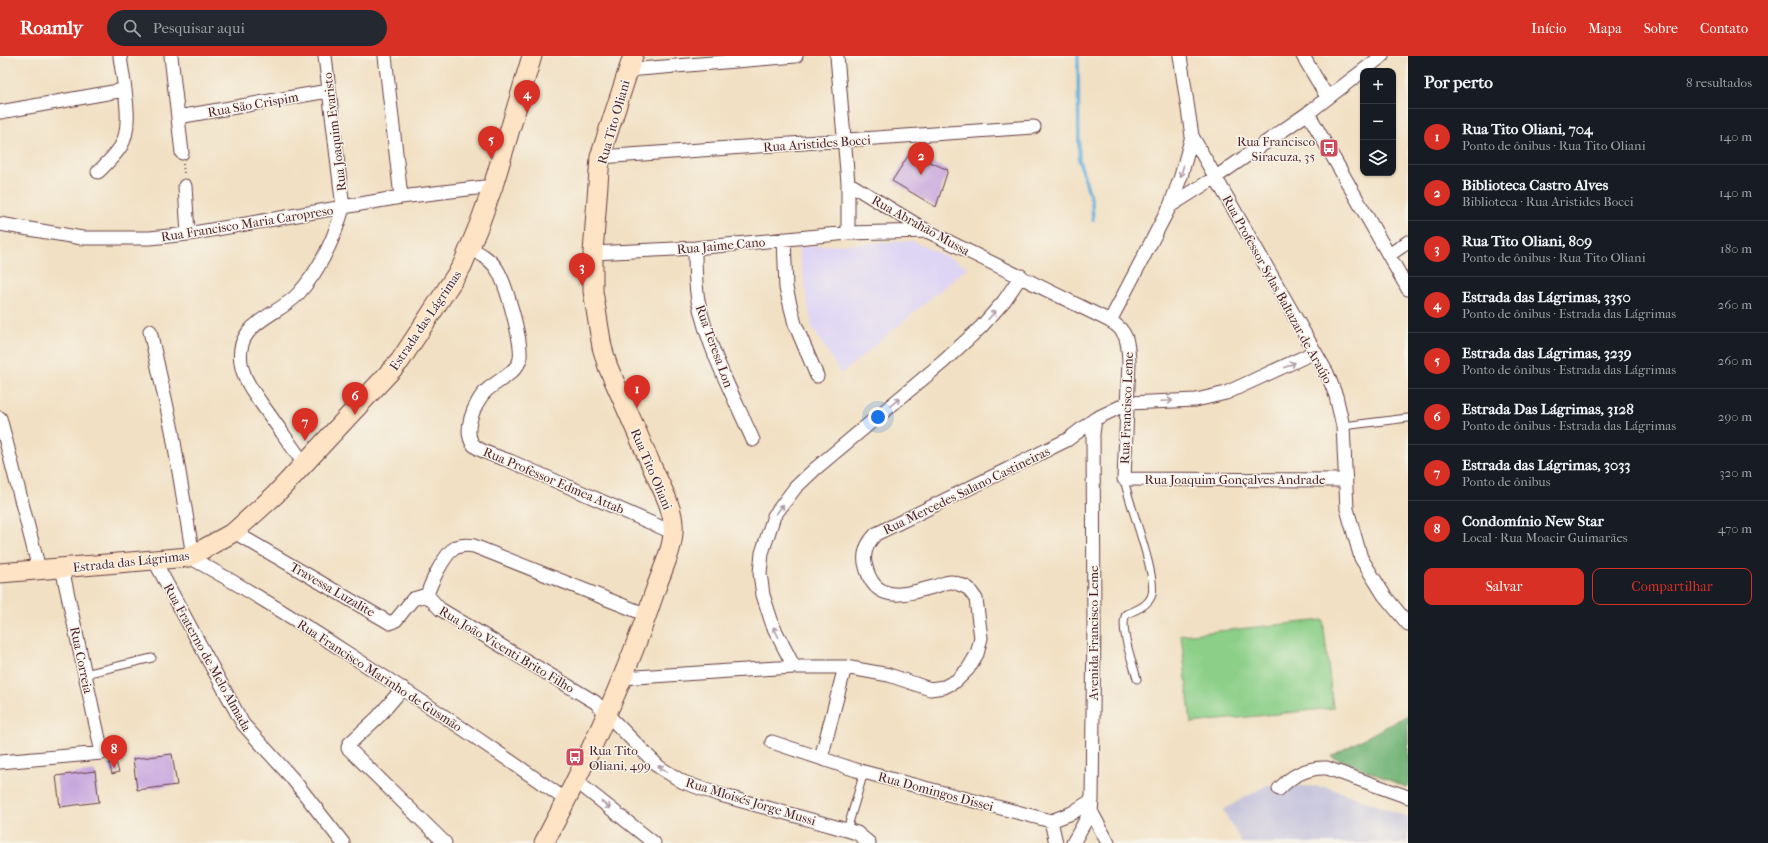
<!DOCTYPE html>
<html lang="pt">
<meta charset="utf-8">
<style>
body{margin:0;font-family:"IM FELL French Canon",serif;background:#242831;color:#f1f3f6}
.controls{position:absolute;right:12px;top:12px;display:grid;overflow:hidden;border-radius:8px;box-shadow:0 1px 3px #0004}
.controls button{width:36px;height:36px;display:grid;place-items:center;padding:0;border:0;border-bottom:1px solid #363941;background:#171b24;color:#f1f3f6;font:20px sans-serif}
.you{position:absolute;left:878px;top:361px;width:14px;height:14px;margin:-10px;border:3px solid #fff;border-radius:50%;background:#1a73e8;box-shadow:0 0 0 6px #1a73e833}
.badge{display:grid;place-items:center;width:26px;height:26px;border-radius:50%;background:#d93025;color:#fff;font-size:13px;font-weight:700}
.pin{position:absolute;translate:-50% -33px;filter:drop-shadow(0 1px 2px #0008)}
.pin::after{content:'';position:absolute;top:21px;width:14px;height:12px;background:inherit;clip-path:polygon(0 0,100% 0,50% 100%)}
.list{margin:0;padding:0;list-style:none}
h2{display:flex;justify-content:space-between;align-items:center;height:52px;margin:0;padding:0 16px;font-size:17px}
h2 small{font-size:13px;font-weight:400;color:#9ea1a6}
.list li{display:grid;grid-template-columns:26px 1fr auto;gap:12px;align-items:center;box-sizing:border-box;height:56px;padding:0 16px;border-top:1px solid #363941}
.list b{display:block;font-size:15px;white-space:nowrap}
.list p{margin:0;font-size:13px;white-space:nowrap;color:#9ea1a6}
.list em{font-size:13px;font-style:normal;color:#9ea1a6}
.actions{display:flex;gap:8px;padding:12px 16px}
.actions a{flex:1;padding:9px 0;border:1px solid #d93025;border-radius:8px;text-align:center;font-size:14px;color:#d93025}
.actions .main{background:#d93025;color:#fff}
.icon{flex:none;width:22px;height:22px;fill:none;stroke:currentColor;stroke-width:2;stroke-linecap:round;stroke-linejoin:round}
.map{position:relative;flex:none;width:1408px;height:787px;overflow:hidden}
header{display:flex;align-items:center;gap:24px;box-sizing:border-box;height:56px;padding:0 20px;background:#d93025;color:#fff}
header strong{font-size:19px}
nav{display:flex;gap:22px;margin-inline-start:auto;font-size:14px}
.search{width:280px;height:36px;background:#242831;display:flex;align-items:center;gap:10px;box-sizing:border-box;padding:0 14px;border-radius:22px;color:#9ea1a6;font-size:15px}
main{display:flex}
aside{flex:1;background:#171b24}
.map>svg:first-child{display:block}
.built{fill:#ded5f5}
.industrial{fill:#c3c1db}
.green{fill:#8bcf88;stroke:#6a775a}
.forest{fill:#70b274;stroke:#5d6850}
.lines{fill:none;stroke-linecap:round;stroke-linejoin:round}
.stream{stroke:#61acda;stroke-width:3.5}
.building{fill:#c29edd}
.lane-casing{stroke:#633c42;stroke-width:9}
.street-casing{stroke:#633c42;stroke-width:15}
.secondary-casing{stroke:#633c42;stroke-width:21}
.path{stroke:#633c42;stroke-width:2;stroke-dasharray:1 3;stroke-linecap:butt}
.lane{stroke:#fff;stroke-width:7}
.street{stroke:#fff;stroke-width:13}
.secondary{stroke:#fee4c5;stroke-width:19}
.oneway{stroke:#ae9aa0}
.labels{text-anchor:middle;stroke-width:3;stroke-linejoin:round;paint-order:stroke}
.street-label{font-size:13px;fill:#4a1f2b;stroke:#f7f3e8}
.poi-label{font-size:13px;fill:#4a1f2b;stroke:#f7f3e8;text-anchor:end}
</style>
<header>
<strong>Roamly</strong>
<div class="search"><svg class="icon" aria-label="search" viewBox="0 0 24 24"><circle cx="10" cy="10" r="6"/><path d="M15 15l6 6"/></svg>Pesquisar aqui</div>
<nav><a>Início</a><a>Mapa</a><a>Sobre</a><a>Contato</a></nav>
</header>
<main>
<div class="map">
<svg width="1408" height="787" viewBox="0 0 1408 787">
<rect width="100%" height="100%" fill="#f7f3e8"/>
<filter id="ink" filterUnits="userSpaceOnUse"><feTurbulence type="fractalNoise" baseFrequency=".025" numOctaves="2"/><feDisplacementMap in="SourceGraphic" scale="8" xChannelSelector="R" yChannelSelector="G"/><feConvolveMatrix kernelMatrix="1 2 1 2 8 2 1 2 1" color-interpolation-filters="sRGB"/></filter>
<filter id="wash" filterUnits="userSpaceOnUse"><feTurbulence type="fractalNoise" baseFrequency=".012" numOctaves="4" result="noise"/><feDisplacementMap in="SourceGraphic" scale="16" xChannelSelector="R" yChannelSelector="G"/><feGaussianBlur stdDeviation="0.9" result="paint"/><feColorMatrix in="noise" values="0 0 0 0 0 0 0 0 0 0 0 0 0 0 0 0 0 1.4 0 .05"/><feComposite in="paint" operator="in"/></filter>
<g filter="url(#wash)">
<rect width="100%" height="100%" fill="#f1e0c3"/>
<!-- built -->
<path class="built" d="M913,185L968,211L841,318L812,271L798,191Z"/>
<!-- industrial -->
<path class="industrial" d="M1267,729L1327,731L1408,761V787H1242L1223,754Z"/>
<!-- green -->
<path class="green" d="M1323,564L1333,652L1191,667L1181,579Z"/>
<!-- forest -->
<path class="forest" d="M1408,659V732L1331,700Z"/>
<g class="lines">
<!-- stream -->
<path class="stream" d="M1078,0L1079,104L1092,146L1093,164"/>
</g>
<g id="blocks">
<!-- building -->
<path class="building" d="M910,97L948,114L936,151L892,125Z
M172,698L177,729L137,734L133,703Z
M116,706L119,716L112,718L109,707Z
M95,715L99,746L60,751L56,720Z"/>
</g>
</g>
<g filter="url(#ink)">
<use href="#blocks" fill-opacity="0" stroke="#633c42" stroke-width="1"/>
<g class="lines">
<defs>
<path id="lane" d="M1343,370L1408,362
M1124,423C1128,446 1160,525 1151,541C1147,550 1135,555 1126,558C1119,572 1133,607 1137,623
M85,618L152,602
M847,774L864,716"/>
<path id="street" d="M171,0L182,97
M385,0L401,141
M837,0L848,127L927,175L1110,265C1128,275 1128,287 1129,306L1124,423L1346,424
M1303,0L1327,41
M628,14L796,0
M0,56L124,34
M1308,57L1408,233
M178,61L328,35
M1192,80L1327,317L1336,340L1343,370L1347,453L1361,502L1384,539L1408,568
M600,101L1034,71
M98,116C106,108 115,100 121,90C134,69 123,25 120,0
M848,127V177
M185,130L188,178
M1170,150L1216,121L1308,57L1382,0
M0,168L82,182H150L188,178L401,141L493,130
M784,183L786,232L795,268L817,320
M470,192C481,198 492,204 498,215C506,229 525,292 519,306C514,318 497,325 487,334C475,344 460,379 476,391C486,398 499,401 510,405L674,477
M695,192C695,210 695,227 698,244C708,293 733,339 753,384
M593,197L695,192L848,177L927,175
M1389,199L1408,186
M1110,265L1170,150L1181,120L1192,80L1180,0
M150,275L172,374L193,500
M0,362L39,513
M305,409C292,391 279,372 266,354C257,341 246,328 242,312C231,267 277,261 298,238C320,214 334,183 343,152L325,0
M234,476L390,567L396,564L413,543L427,539
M189,501C243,530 295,563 347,597C421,644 494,693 566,744
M154,504L243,668L292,722L343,787
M647,559L474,490C468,489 460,489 455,492C444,498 431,527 427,539L440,553L595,646L659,711L683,726L717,738L847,774L857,777L869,787
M794,611L773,570L763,539L760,517L762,497L774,460L795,432L815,413L943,306L981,271L1004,245L1021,220
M621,622L794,611H845L889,619L930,633L944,631L956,625L968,613L977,598L981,582L976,543L968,532C963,530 956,526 951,526C945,526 938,530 933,531C904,539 875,548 866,511C862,499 867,487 876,478L1067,384L1095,363L1128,347L1196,344L1226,337L1315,296
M403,632L378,661L349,688L348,692L445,787
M772,686L856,714L1051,765L1072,757L1092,744
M821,702L845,611
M0,706L102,697L62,512
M576,725L654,787
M1279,733C1292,719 1308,711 1327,712L1408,741
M1091,755L1108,787
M1051,765L1056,787
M1073,787L1091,755L1092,744L1094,568L1093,378L1095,363"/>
<path id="secondary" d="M0,517L189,501L234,476L275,439L400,305L462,210L479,169L493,130L532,0
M544,787C587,705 627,620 656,532C663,512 675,489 673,468C672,449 660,429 652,411C638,378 623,345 608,311L602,291L593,235V197L600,101L633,0"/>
</defs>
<!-- lane casing -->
<use href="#lane" class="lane-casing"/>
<!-- street casing -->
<use href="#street" class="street-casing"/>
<!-- secondary casing -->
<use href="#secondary" class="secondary-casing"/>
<!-- path -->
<path class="path" d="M183,108L184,118"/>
<!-- lane -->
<use href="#lane" class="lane"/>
<!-- street -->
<use href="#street" class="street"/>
<!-- secondary -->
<use href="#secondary" class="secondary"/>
</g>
<!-- one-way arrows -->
<defs><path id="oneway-shaft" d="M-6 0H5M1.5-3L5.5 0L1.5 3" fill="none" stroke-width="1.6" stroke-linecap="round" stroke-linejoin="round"/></defs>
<g class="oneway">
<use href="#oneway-shaft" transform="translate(1182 115) rotate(106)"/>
<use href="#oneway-shaft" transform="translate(992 259) rotate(-48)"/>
<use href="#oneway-shaft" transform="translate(1290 309) rotate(-25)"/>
<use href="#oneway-shaft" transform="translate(1167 345) rotate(-3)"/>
<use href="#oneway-shaft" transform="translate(895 346) rotate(-40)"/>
<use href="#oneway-shaft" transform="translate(780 453) rotate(-53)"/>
<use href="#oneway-shaft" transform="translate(776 576) rotate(-117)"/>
<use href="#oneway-shaft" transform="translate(663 713) rotate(-147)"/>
<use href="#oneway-shaft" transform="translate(606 749) rotate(38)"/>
</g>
</g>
<!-- icons -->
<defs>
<symbol id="bus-square" viewBox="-11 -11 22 22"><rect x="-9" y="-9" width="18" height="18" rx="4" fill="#d1495b" stroke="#f7f3e8"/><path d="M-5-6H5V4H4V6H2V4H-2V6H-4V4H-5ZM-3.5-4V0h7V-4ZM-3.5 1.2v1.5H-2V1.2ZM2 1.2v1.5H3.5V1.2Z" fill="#fff"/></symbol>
</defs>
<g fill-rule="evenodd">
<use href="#bus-square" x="1318" y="81" width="22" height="22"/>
<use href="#bus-square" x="564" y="690" width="22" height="22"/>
</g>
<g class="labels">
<!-- street labels -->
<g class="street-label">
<text transform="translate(253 48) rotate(-10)" y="5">Rua São Crispim</text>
<text transform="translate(613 66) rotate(-74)" y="5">Rua Tito Oliani</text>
<text transform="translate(334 76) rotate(-97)" y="5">Rua Joaquim Evaristo</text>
<text transform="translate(817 87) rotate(-4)" y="5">Rua Aristides Bocci</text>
<text transform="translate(247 167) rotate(-9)" y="5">Rua Francisco Maria Caropreso</text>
<text transform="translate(921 169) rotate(29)" y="5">Rua Abrahão Mussa</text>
<text transform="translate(721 189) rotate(-5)" y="5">Rua Jaime Cano</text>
<text transform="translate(1278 233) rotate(61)" y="5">Rua Professor Sylas Baltazar de Araújo</text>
<text transform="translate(425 264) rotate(-56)" y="5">Estrada das Lágrimas</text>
<text transform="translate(715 290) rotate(70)" y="5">Rua Teresa Lon</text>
<text transform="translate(1126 352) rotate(-88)" y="5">Rua Francisco Leme</text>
<text transform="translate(652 413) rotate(67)" y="5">Rua Tito Oliani</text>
<text x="1235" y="428">Rua Joaquim Gonçalves Andrade</text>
<text transform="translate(554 424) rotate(23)" y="5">Rua Professor Edmea Attab</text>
<text transform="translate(966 434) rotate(-26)" y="5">Rua Mercedes Salano Castineiras</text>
<text transform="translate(131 505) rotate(-6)" y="5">Estrada das Lágrimas</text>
<text transform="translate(333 533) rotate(30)" y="5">Travessa Luzalite</text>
<text transform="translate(1093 577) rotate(-90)" y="5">Avenida Francisco Leme</text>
<text transform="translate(507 593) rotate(31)" y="5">Rua João Vicenti Brito Filho</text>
<text transform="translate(208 601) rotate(61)" y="5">Rua Fraterno de Melo Almada</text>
<text transform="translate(82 604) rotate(78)" y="5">Rua Correia</text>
<text transform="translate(380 619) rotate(33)" y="5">Rua Francisco Marinho de Gusmão</text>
<text transform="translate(936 735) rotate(15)" y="5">Rua Domingos Dissei</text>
<text transform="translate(751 745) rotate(17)" y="5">Rua Mloisés Jorge Mussi</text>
</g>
<!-- poi labels -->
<g class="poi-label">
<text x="1315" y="90">Rua Francisco<tspan x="1315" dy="15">Siracuza, 35</tspan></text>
<text x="589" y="699" text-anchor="start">Rua Tito<tspan x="589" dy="15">Oliani, 499</tspan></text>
</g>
</g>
</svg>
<div class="controls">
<button>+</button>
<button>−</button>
<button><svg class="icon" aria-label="layers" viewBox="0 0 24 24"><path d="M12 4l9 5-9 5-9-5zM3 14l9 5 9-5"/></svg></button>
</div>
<div class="you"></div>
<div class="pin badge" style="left:637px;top:352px">1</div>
<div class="pin badge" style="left:921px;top:119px">2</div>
<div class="pin badge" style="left:582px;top:230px">3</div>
<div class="pin badge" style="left:527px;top:57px">4</div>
<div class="pin badge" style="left:491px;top:103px">5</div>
<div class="pin badge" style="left:355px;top:359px">6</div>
<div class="pin badge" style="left:305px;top:385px">7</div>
<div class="pin badge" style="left:114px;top:712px">8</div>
</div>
<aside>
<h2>Por perto<small>8 resultados</small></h2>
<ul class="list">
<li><span class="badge">1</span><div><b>Rua Tito Oliani, 704</b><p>Ponto de ônibus · Rua Tito Oliani</p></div><em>140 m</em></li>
<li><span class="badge">2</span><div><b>Biblioteca Castro Alves</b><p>Biblioteca · Rua Aristides Bocci</p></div><em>140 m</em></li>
<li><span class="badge">3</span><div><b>Rua Tito Oliani, 809</b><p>Ponto de ônibus · Rua Tito Oliani</p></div><em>180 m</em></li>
<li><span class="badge">4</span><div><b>Estrada das Lágrimas, 3350</b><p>Ponto de ônibus · Estrada das Lágrimas</p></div><em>260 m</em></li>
<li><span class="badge">5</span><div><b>Estrada das Lágrimas, 3239</b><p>Ponto de ônibus · Estrada das Lágrimas</p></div><em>260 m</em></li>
<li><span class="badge">6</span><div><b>Estrada Das Lágrimas, 3128</b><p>Ponto de ônibus · Estrada das Lágrimas</p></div><em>290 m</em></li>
<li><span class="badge">7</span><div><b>Estrada das Lágrimas, 3033</b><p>Ponto de ônibus</p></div><em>320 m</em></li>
<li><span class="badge">8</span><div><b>Condomínio New Star</b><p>Local · Rua Moacir Guimarães</p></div><em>470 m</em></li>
</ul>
<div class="actions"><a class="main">Salvar</a><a>Compartilhar</a></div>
</aside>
</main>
